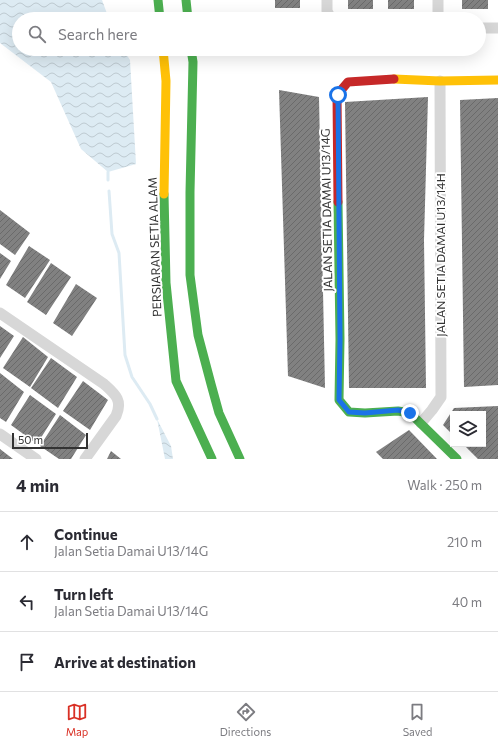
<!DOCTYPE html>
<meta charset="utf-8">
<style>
body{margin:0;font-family:Commissioner,sans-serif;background:#f7f7f7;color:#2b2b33}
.controls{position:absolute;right:12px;bottom:12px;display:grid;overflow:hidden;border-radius:0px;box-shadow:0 4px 16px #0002}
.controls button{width:36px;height:36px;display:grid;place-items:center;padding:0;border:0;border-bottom:1px solid #e1e1e2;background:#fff;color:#2b2b33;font:20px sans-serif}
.scale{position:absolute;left:12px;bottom:10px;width:76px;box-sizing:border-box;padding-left:4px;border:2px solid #333;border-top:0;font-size:11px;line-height:14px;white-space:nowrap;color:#333;-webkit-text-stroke:3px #fff;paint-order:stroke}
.stop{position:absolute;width:12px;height:12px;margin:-9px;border:3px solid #1a73e8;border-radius:50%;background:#fff}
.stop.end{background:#1a73e8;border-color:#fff;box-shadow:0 1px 4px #0008}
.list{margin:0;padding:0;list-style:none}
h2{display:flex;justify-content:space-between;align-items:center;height:52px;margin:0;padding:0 16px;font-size:17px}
h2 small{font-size:13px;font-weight:400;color:#7c7c81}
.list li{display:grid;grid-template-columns:26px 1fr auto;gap:12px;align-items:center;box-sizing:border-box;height:60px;padding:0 16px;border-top:1px solid #e1e1e2}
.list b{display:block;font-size:15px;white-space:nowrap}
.list p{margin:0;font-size:13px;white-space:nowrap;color:#7c7c81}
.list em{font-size:13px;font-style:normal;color:#7c7c81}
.icon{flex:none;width:22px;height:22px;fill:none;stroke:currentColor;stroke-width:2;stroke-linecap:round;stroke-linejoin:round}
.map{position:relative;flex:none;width:498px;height:459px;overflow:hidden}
.search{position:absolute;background:#fff;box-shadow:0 4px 16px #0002;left:12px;right:12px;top:12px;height:44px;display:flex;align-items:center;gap:10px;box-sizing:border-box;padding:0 14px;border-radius:22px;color:#7c7c81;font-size:15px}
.sheet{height:232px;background:#fff}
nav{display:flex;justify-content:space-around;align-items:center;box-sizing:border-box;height:56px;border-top:1px solid #e1e1e2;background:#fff;font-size:11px;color:#7c7c81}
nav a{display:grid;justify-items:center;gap:2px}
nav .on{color:#d93025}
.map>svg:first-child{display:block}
.water{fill:url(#water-waves)}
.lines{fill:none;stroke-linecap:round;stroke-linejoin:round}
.stream{stroke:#ddebf3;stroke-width:3}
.building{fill:url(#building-hatch)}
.street{stroke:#d7d7d7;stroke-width:11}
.fast{stroke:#4caf50;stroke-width:9}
.slow{stroke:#ffc107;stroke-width:9}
.jam{stroke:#c62828;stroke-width:9}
.route{stroke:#1a73e8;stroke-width:5}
.labels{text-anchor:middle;stroke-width:4;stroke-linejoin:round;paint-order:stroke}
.street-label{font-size:12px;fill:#333;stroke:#fff}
</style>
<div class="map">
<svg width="498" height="459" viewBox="0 0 498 459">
<defs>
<pattern id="water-waves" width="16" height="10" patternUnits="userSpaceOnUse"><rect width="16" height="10" fill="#ddebf3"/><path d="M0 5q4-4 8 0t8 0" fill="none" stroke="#becad1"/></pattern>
<pattern id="building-hatch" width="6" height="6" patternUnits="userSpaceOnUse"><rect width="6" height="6" fill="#818181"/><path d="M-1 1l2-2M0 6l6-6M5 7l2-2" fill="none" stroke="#6a6a6a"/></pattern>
</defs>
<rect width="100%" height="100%" fill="#fff"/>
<!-- water -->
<path class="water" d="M0,0H102L109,19H19V49H123L130,60L136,164L108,172L81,149L51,82L0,43Z
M157,419L171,446L173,459H165Z"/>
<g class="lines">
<!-- stream -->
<path class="stream" d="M108,172V180
M109,191L112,234L119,253L125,355L132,377L150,404L157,419"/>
</g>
<!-- building -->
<path class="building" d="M275,0H300V8H275Z
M348,0H373V9H348Z
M388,0H414V9H388Z
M462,0H488V9H462Z
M279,90L319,97L325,388L288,376Z
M428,97L424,240L426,388H349L345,102Z
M498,98V385L464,387L460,100Z
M0,210L30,233L15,255L0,244Z
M29,246L50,260L25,298L6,285Z
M0,253L11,261L0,279Z
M51,263L71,277L46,315L27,302Z
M76,284L97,298L72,336L53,323Z
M0,326L14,336L0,358Z
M23,337L48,357L30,387L3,368Z
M51,358L77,377L58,408L31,388Z
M0,373L24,392L6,422L0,418Z
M83,381L108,400L90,430L63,411Z
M30,395L56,414L37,444L11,425Z
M498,406V459H478L463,444H483V414H453V435L443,425L454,408Z
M60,415L86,435L71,459H59L40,446Z
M409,430L437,459H383L376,452Z
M0,449L13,459H0Z
M111,451L121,459H107Z"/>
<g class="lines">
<!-- street -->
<path class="street" d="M327,0V11L331,19
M438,19V0
M479,28H498
M0,313L104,384C115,394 123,400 116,416L85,459
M421,423L432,410L441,397L440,81
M0,434L36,459"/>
<!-- fast -->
<path class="fast" d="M158,0L160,19
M186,0L188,19
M191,49L193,62L190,192V275L198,335L211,384L219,413L240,459
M164,194L166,283L176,381L212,459
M338,202L340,339L339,400L349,412L365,413L398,411L410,413L457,459"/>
<!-- slow -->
<path class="slow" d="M163,49L166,81L164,194
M394,79L440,81L498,80"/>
<!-- jam -->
<path class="jam" d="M338,202L337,95L348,82L394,79"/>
</g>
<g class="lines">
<!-- route -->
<path class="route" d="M338,95L340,340L339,400L349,412L365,413L398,410L410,413"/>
</g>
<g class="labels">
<!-- street labels -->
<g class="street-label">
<text transform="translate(327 210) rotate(-91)" y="4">JALAN SETIA DAMAI U13/14G</text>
<text transform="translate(155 247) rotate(-92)" y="4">PERSIARAN SETIA ALAM</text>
<text transform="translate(441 255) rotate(-90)" y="4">JALAN SETIA DAMAI U13/14H</text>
</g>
</g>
</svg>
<div class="controls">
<button><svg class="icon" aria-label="layers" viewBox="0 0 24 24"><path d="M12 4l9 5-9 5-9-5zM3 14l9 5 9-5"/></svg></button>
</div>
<div class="scale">50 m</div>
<div class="stop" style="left:338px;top:95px"></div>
<div class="stop end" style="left:410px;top:413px"></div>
<div class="search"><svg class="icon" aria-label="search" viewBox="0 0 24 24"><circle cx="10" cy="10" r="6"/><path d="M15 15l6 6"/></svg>Search here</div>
</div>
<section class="sheet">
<h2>4 min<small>Walk · 250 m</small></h2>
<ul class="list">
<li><svg class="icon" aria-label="ahead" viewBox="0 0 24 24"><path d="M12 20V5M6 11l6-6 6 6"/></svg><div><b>Continue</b><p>Jalan Setia Damai U13/14G</p></div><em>210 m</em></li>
<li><svg class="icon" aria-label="left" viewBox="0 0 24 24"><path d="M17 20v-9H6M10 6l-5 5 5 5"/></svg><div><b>Turn left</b><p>Jalan Setia Damai U13/14G</p></div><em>40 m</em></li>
<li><svg class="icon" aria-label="arrive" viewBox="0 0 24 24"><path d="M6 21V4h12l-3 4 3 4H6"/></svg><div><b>Arrive at destination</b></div></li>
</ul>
</section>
<nav>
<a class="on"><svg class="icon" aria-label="map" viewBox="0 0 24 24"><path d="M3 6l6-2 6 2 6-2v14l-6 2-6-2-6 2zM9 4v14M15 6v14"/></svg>Map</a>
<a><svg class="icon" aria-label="directions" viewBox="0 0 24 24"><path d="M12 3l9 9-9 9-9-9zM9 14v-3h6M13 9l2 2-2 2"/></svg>Directions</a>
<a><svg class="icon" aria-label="saved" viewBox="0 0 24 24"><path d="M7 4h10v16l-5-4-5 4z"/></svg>Saved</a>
</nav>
